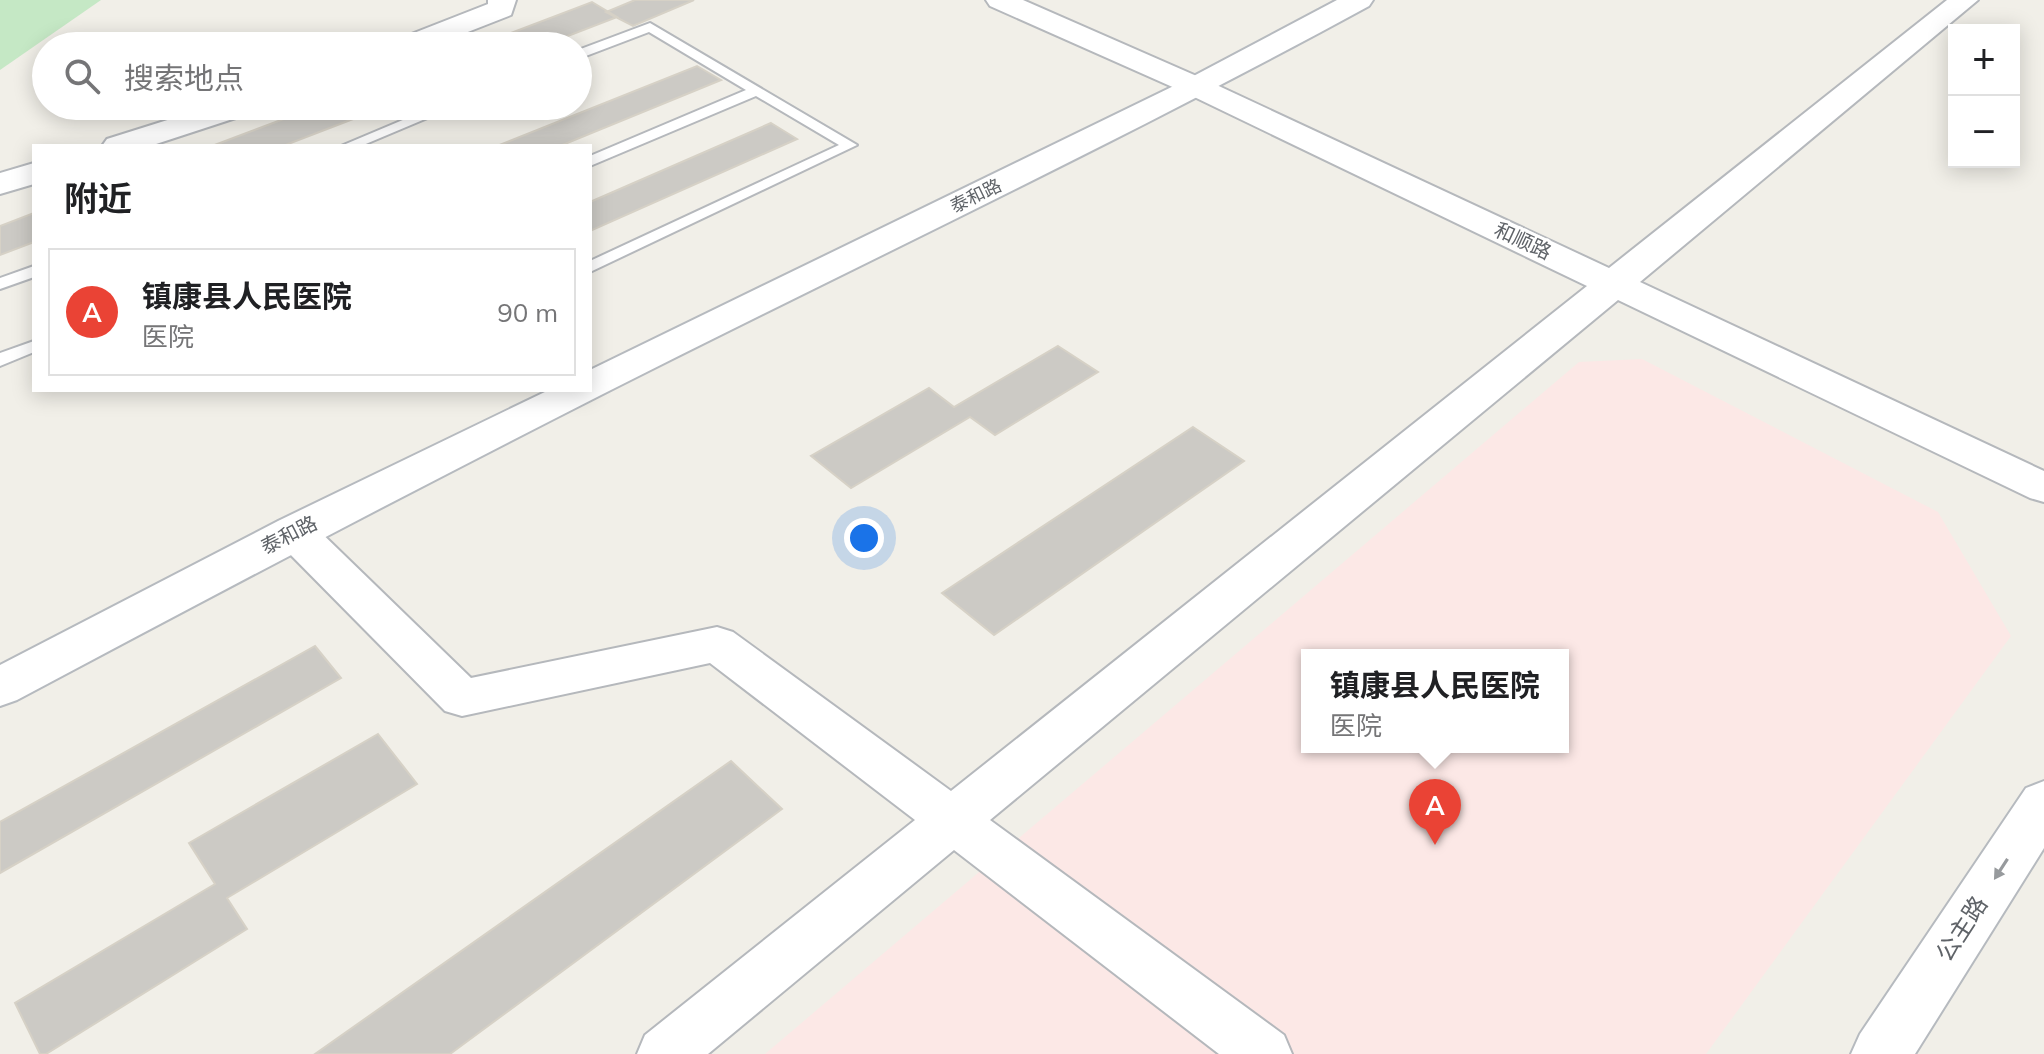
<!DOCTYPE html>
<html lang="zh">
<meta charset="utf-8">
<style>
body{margin:0;font-family:Mulish,"Noto Sans SC",sans-serif;background:#f2f2f2;color:#202124}
.controls{position:absolute;right:24px;top:24px;display:grid;overflow:hidden;border-radius:0px;box-shadow:0 4px 20px #0003}
.controls button{width:72px;height:72px;display:grid;place-items:center;padding:0;border:0;border-bottom:2px solid #e0e0e0;background:#fff;color:#202124;font:40px sans-serif}
.you{position:absolute;left:864px;top:538px;width:28px;height:28px;margin:-20px;border:6px solid #fff;border-radius:50%;background:#1a73e8;box-shadow:0 0 0 12px #1a73e833}
.badge{display:grid;place-items:center;width:52px;height:52px;border-radius:50%;background:#ea4335;color:#fff;font-size:26px;font-weight:700}
.pin{position:absolute;translate:-50% -66px;filter:drop-shadow(0 2px 4px #0008)}
.pin::after{content:'';position:absolute;top:42px;width:28px;height:24px;background:inherit;clip-path:polygon(0 0,100% 0,50% 100%)}
.popup{position:absolute;left:1301px;top:649px;width:268px;height:104px;box-sizing:border-box;display:grid;place-content:center;border-radius:0px;background:#fff;filter:drop-shadow(0 2px 6px #0005);font-size:26px;white-space:nowrap;color:#757577}
.popup b{font-size:30px;color:#202124}
.popup::after{content:'';position:absolute;left:50%;top:100%;margin-left:-16px;border:16px solid transparent;border-top-color:#fff}
.list{margin:0;padding:0;list-style:none}
h2{display:flex;justify-content:space-between;align-items:center;height:104px;margin:0;padding:0 32px;font-size:34px}
h2 small{font-size:26px;font-weight:400;color:#757577}
.list li{display:grid;grid-template-columns:52px 1fr auto;gap:24px;align-items:center;box-sizing:border-box;height:128px;margin:0 16px 16px;padding:0 16px;border:2px solid #e0e0e0;border-radius:0px}
.list b{display:block;font-size:30px;white-space:nowrap}
.list p{margin:0;font-size:26px;white-space:nowrap;color:#757577}
.list em{font-size:26px;font-style:normal;color:#757577}
.icon{flex:none;width:44px;height:44px;fill:none;stroke:currentColor;stroke-width:2;stroke-linecap:round;stroke-linejoin:round}
.map{position:relative;flex:none;width:2044px;height:1054px;overflow:hidden}
.search{position:absolute;background:#fff;box-shadow:0 4px 20px #0003;left:32px;top:32px;width:560px;height:88px;display:flex;align-items:center;gap:20px;box-sizing:border-box;padding:0 28px;border-radius:44px;color:#757577;font-size:30px}
.panel{position:absolute;background:#fff;box-shadow:0 4px 20px #0003;left:32px;top:144px;width:560px;height:248px;border-radius:0px}
.map>svg:first-child{display:block}
.medical{fill:#fce8e6;fill-rule:evenodd}
.green{fill:#c5e8c5}
.building{fill:#cccac5;stroke:#d6d1c6;stroke-width:2}
.lines{fill:none;stroke-linecap:round;stroke-linejoin:round}
.lane-casing{stroke:#b5b8bc;stroke-width:4}
.street-casing{stroke:#b5b8bc;stroke-width:4}
.secondary-casing{stroke:#b6babf;stroke-width:4}
.lane{fill:#fff;fill-rule:evenodd}
.street{fill:#fff;fill-rule:evenodd}
.secondary{fill:#fff;fill-rule:evenodd}
.oneway{fill:#979a9d}
.labels{text-anchor:middle;stroke-width:6;stroke-linejoin:round;paint-order:stroke}
.far-street-label{font-size:18px;fill:#5f6368;stroke:#fff}
.street-label{font-size:20px;fill:#5f6368;stroke:#fff}
.near-street-label{font-size:24px;fill:#5f6368;stroke:#fff}
</style>
<div class="map">
<svg width="2044" height="1054" viewBox="0 0 2044 1054">
<rect width="100%" height="100%" fill="#f1efe8"/>
<!-- medical -->
<path class="medical" d="M1642,359L1938,512L2011,636L1706,1054H765L1579,362ZM1307,655H1563V747H1307Z"/>
<!-- green -->
<path class="green" d="M0,0H101L0,70Z"/>
<!-- building -->
<path class="building" d="M635,0H694L633,26L606,12Z
M592,2L617,17L542,46H477Z
M697,66L721,80L560,146H497Z
M318,106H387L283,146H212Z
M771,123L797,139L590,231V202Z
M34,213V242L0,255V226Z
M1058,346L1098,372L995,435L970,417L851,488L811,456L929,388L954,407Z
M1193,427L1244,461L994,635L942,593Z
M315,646L341,678L0,873V822Z
M378,734L417,784L227,898L247,929L46,1054H40L15,1003L215,884L189,843Z
M731,761L782,809L450,1054H315Z"/>
<g class="lines">
<defs>
<path id="lane" d="M650,23L857,145L590,272V261L839,145L756,96L590,166V156L746,90L649,32L578,59V50Z
M436,106H456L361,146H341Z
M34,266V277L0,289V278Z
M34,341V352L0,366V353Z"/>
<path id="street" d="M488,0H516L511,15L432,46H392L396,40L488,4Z
M986,0H1023L1208,81L1609,268L1947,0H1978L1640,282L2044,471V502L2030,498L1618,300L990,820L1284,1035L1292,1054H1219L954,850L708,1054H637L645,1035L915,820L710,663L462,716L445,711L279,543L273,532L279,521L294,517L309,521L471,678L717,627L733,632L951,791L1587,286L1186,93L990,6Z
M212,106H258L254,112L150,146H102L107,139Z
M34,163V184L0,194V173Z"/>
<path id="secondary" d="M1337,0H1373L1369,6C1116,144 856,266 599,396C404,495 210,597 17,700L0,706V665L278,521L549,390H590V370L1186,80Z
M2044,781V848L1915,1054H1851L1860,1034L2026,788Z"/>
</defs>
<!-- lane casing -->
<use href="#lane" class="lane-casing"/>
<!-- street casing -->
<use href="#street" class="street-casing"/>
<!-- secondary casing -->
<use href="#secondary" class="secondary-casing"/>
<!-- lane -->
<use href="#lane" class="lane"/>
<!-- street -->
<use href="#street" class="street"/>
<!-- secondary -->
<use href="#secondary" class="secondary"/>
</g>
<!-- one-way arrows -->
<defs><path id="oneway-solid" d="M-6-.8H1V-3.2L6.5 0L1 3.2V.8H-6Z" transform="scale(2)"/></defs>
<use class="oneway" href="#oneway-solid" transform="translate(2001 869) rotate(123)"/>
<g class="labels">
<!-- far-street labels -->
<g class="far-street-label">
<text transform="translate(976 196) rotate(-26)" y="6">泰和路</text>
</g>
<!-- street labels -->
<g class="street-label">
<text transform="translate(1523 241) rotate(25)" y="7">和顺路</text>
<text transform="translate(289 535) rotate(-27)" y="7">泰和路</text>
</g>
<!-- near-street labels -->
<g class="near-street-label">
<text transform="translate(1962 929) rotate(-57)" y="8">公主路</text>
</g>
</g>
</svg>
<div class="controls">
<button>+</button>
<button>−</button>
</div>
<div class="you"></div>
<div class="pin badge" style="left:1435px;top:845px">A</div>
<div class="popup"><b>镇康县人民医院</b>医院</div>
<div class="search"><svg class="icon" aria-label="search" viewBox="0 0 24 24"><circle cx="10" cy="10" r="6"/><path d="M15 15l6 6"/></svg>搜索地点</div>
<section class="panel">
<h2>附近<small></small></h2>
<ul class="list">
<li><span class="badge">A</span><div><b>镇康县人民医院</b><p>医院</p></div><em>90 m</em></li>
</ul>
</section>
</div>
